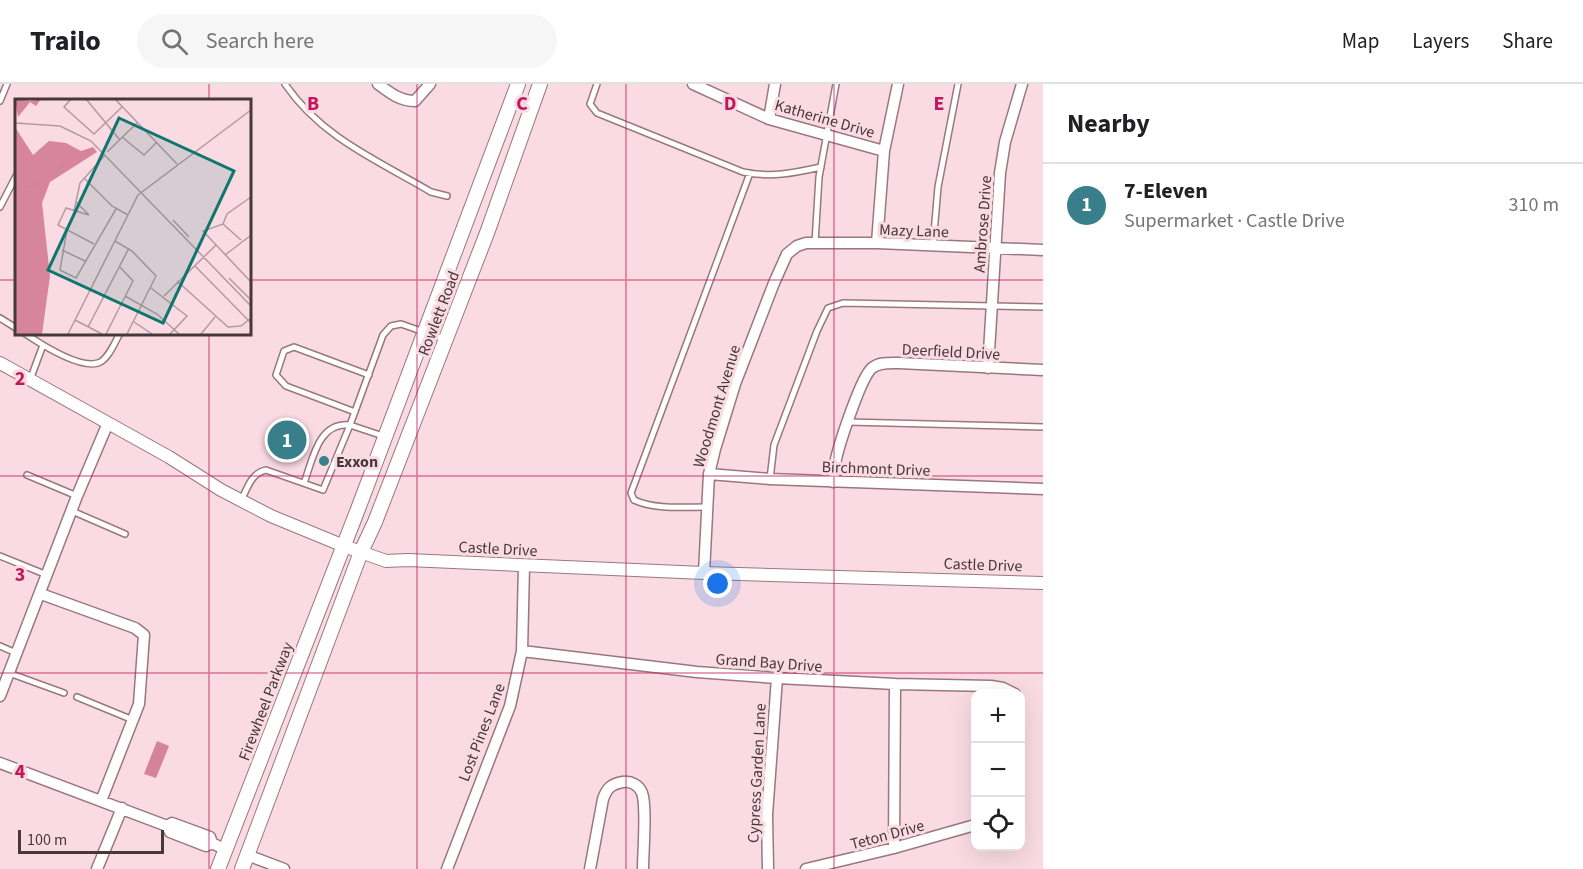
<!DOCTYPE html>
<meta charset="utf-8">
<style>
body{margin:0;font-family:"Source Sans 3",sans-serif;background:#f6f6f6;color:#202124}
.controls{position:absolute;right:18px;bottom:18px;display:grid;overflow:hidden;border-radius:12px;box-shadow:0 6px 24px #0002}
.controls button{width:54px;height:54px;display:grid;place-items:center;padding:0;border:0;border-bottom:2px solid #e0e0e0;background:#fff;color:#202124;font:30px sans-serif}
.scale{position:absolute;left:18px;bottom:15px;width:146px;box-sizing:border-box;padding-left:6px;border:3px solid #47383c;border-top:0;font-size:16px;line-height:21px;white-space:nowrap;color:#47383c;-webkit-text-stroke:4px #fadbe3;paint-order:stroke}
.you{position:absolute;left:718px;top:500px;width:21px;height:21px;margin:-15px;border:4px solid #fff;border-radius:50%;background:#1a73e8;box-shadow:0 0 0 9px #1a73e833}
.badge{display:grid;place-items:center;width:39px;height:39px;border-radius:50%;background:#397f8b;color:#fff;font-size:20px;font-weight:700}
.pin{position:absolute;translate:-50% -50%;border:3px solid #fff;box-shadow:0 2px 6px #0006}
.list{margin:0;padding:0;list-style:none}
h2{display:flex;justify-content:space-between;align-items:center;height:78px;margin:0;padding:0 24px;font-size:26px}
h2 small{font-size:20px;font-weight:400;color:#757577}
.list li{display:grid;grid-template-columns:39px 1fr auto;gap:18px;align-items:center;box-sizing:border-box;height:84px;padding:0 24px;border-top:2px solid #e0e0e0}
.list b{display:block;font-size:22px;white-space:nowrap}
.list p{margin:0;font-size:20px;white-space:nowrap;color:#757577}
.list em{font-size:20px;font-style:normal;color:#757577}
.icon{flex:none;width:33px;height:33px;fill:none;stroke:currentColor;stroke-width:2;stroke-linecap:round;stroke-linejoin:round}
.map{position:relative;flex:none;width:1043px;height:785px;overflow:hidden}
header{display:flex;align-items:center;gap:36px;box-sizing:border-box;height:84px;padding:0 30px;background:#fff;border-bottom:2px solid #e0e0e0}
header strong{font-size:28px}
nav{display:flex;gap:33px;margin-inline-start:auto;font-size:21px}
.search{width:420px;height:54px;background:#f6f6f6;display:flex;align-items:center;gap:15px;box-sizing:border-box;padding:0 21px;border-radius:33px;color:#757577;font-size:22px}
main{display:flex}
aside{flex:1;background:#fff}
.map>svg:first-child{display:block}
.water{fill:#d5839b}
.lines{fill:none;stroke-linecap:round;stroke-linejoin:round}
.service-casing{stroke:#9a7780;stroke-width:8}
.minor-casing{stroke:#9a7780;stroke-width:13}
.tertiary-casing{stroke:#9a7780;stroke-width:14}
.secondary-casing{stroke:#9a7780;stroke-width:16}
.service{stroke:#fff;stroke-width:5}
.minor{stroke:#fff;stroke-width:10}
.tertiary{stroke:#fff;stroke-width:12}
.secondary{stroke:#fff;stroke-width:14}
.grid{fill:none;stroke:#c2185b;stroke-width:1.5;stroke-opacity:0.55}
.poi-dot{fill:#397f8b;stroke:#fadbe3;stroke-width:2}
.labels{text-anchor:middle;stroke-width:6;stroke-linejoin:round;paint-order:stroke}
.street-label{font-size:16px;fill:#47383c;stroke:#fadbe3}
.poi-label{font-size:16px;font-weight:bold;fill:#47383c;stroke:#fadbe3;text-anchor:start}
.inset-river{fill:none;stroke:#d5839b;stroke-width:3}
.inset-road{fill:none;stroke:#b29aa0;stroke-width:1.5}
.view{fill:#0f766e;fill-opacity:0.15;stroke:#0f766e;stroke-width:3}
.inset-edge{fill:none;stroke:#47383c;stroke-width:3}
.grid-label{font-size:20px;text-anchor:middle;font-weight:bold;fill:#c2185b;stroke:#fadbe3;stroke-width:6;stroke-linejoin:round;paint-order:stroke}
</style>
<header>
<strong>Trailo</strong>
<div class="search"><svg class="icon" aria-label="search" viewBox="0 0 24 24"><circle cx="10" cy="10" r="6"/><path d="M15 15l6 6"/></svg>Search here</div>
<nav><a>Map</a><a>Layers</a><a>Share</a></nav>
</header>
<main>
<div class="map">
<svg width="1043" height="785" viewBox="0 0 1043 785">
<rect width="100%" height="100%" fill="#fadbe3"/>
<!-- water -->
<path class="water" d="M157,657L169,662L156,694L144,690Z"/>
<g class="lines">
<defs>
<path id="service" d="M285,0C322,54 377,76 431,108L447,112
M597,0L590,20L597,29L743,88C770,94 794,89 821,83
M0,17L7,0
M0,123L16,92
M815,159L819,93L836,0
M933,161L938,103L958,0
M0,234L16,244
M24,249C39,259 79,285 98,279C108,276 115,258 120,249
M30,296L43,261
M355,328L286,302L276,291L284,267L294,263L369,291
M848,338L1043,343
M383,352L350,341L383,251L391,242L401,240L444,255
M27,391L77,412
M770,395L774,361L817,247L828,224L843,219L1043,223
M241,417C247,405 251,389 266,386L323,406L350,341C318,338 313,375 304,399
M707,423C683,423 656,426 634,416L631,409L750,89
M72,427L125,450
M0,472L47,491
M0,562L16,569
M9,589L64,609
M77,613L133,636"/>
<path id="minor" d="M378,0C390,9 400,17 415,17L430,0
M693,0L769,35L884,67
M769,35L775,0
M877,159L884,67L898,0
M988,284L1000,89L1005,58L1022,0
M709,390L770,395L1043,405
M833,398C834,390 835,382 836,375C840,358 861,293 872,284C879,278 890,279 899,279L1043,286
M704,489L709,390L715,365L735,300L774,199L787,170L797,162L806,159H877L1043,166
M41,510L135,544L144,551L139,620L101,717
M522,567L697,588L777,594L895,600L991,602L1003,604L1015,610
M0,612L77,412L108,339
M0,679L167,742L170,748L206,762L212,759
M167,742L172,739L210,753L212,759L218,762
M894,764L895,600
M247,771L284,785
M97,785L122,724
M447,785L510,622L522,567L524,482
M590,785L603,715C607,704 611,700 623,698C631,697 639,701 642,709C647,722 643,768 643,785
M768,785L767,731L777,594
M806,785L894,764L975,741"/>
<path id="tertiary" d="M0,279L169,373L221,406L271,432L344,462L386,477L408,476L704,489L1043,499"/>
<path id="secondary" d="M218,785L358,425L518,0
M242,785L361,468L375,438L487,149L540,0"/>
</defs>
<!-- service casing -->
<use href="#service" class="service-casing"/>
<!-- minor casing -->
<use href="#minor" class="minor-casing"/>
<!-- tertiary casing -->
<use href="#tertiary" class="tertiary-casing"/>
<!-- secondary casing -->
<use href="#secondary" class="secondary-casing"/>
<!-- service -->
<use href="#service" class="service"/>
<!-- minor -->
<use href="#minor" class="minor"/>
<!-- tertiary -->
<use href="#tertiary" class="tertiary"/>
<!-- secondary -->
<use href="#secondary" class="secondary"/>
</g>
<!-- grid -->
<path class="grid" d="M209,0V16M417,0V785M626,0V785M834,0V785M0,196H16M249,196H1043M209,249V785M0,392H1043M0,589H1043"/>
<!-- markers -->
<circle class="poi-dot" cx="324" cy="377" r="6"/>
<g class="labels">
<!-- street labels -->
<g class="street-label">
<text transform="translate(825 34) rotate(16)" y="6">Katherine Drive</text>
<text transform="translate(982 140) rotate(-86)" y="6">Ambrose Drive</text>
<text transform="translate(914 146) rotate(2)" y="6">Mazy Lane</text>
<text transform="translate(438 229) rotate(-69)" y="6">Rowlett Road</text>
<text transform="translate(951 267) rotate(3)" y="6">Deerfield Drive</text>
<text transform="translate(716 322) rotate(-73)" y="6">Woodmont Avenue</text>
<text transform="translate(876 384) rotate(2)" y="6">Birchmont Drive</text>
<text transform="translate(498 464) rotate(3)" y="6">Castle Drive</text>
<text transform="translate(983 480) rotate(2)" y="6">Castle Drive</text>
<text transform="translate(769 578) rotate(4)" y="6">Grand Bay Drive</text>
<text transform="translate(265 617) rotate(-69)" y="6">Firewheel Parkway</text>
<text transform="translate(481 648) rotate(-69)" y="6">Lost Pines Lane</text>
<text transform="translate(756 689) rotate(-87)" y="6">Cypress Garden Lane</text>
<text transform="translate(887 750) rotate(-15)" y="6">Teton Drive</text>
</g>
<!-- poi labels -->
<g class="poi-label">
<text x="336" y="383">Exxon</text>
</g>
</g>
<!-- overview -->
<g transform="translate(15 15)">
<rect width="236" height="236" fill="#fadbe3"/>
<path d="M0,0L16,2L26,0L21,7L15,3L3,18ZM0,28L18,56L34,42L51,44L66,52L78,48L82,53L35,83L27,104L35,177L27,235H0Z" fill="#d7859d"/>
<path class="inset-river" d="M0,90L23,85L54,62L77,53"/>
<path class="inset-road" d="M56,0L49,8L79,35L107,8M71,0L105,41M100,0L162,65M0,24L45,27L76,42L236,207M107,38L129,56L142,43M92,53L123,23M69,79L97,107L113,116M61,103L74,116M59,112L65,84L90,56M74,116L51,109L43,126L79,145M158,121L174,138M208,125L212,115L236,98M52,131L45,171L61,179L101,110M226,141L208,125L188,132L236,183M100,142L117,152L141,177L112,235M47,151L70,162M210,156L235,137M180,167L236,224M214,179L236,201M162,182L213,228L226,227L236,219M136,189L172,217L155,235M110,197L142,215L164,235M149,197L201,146M60,221L87,235M119,223L137,235M73,228L114,149M53,235L123,96L236,11M91,235L118,182L104,167M186,235L200,218"/>
<path class="view" d="M104,19L219,72L148,224L33,171Z"/>
<rect width="236" height="236" class="inset-edge"/>
</g>
<g class="grid-label">
<text x="313" y="26">B</text>
<text x="522" y="26">C</text>
<text x="730" y="26">D</text>
<text x="939" y="26">E</text>
<text x="20" y="301">2</text>
<text x="20" y="497">3</text>
<text x="20" y="694">4</text>
</g>
</svg>
<div class="controls">
<button>+</button>
<button>−</button>
<button><svg class="icon" aria-label="locate" viewBox="0 0 24 24"><circle cx="12" cy="12" r="6"/><path d="M12 2v4M12 18v4M2 12h4M18 12h4"/></svg></button>
</div>
<div class="scale">100 m</div>
<div class="you"></div>
<div class="pin badge" style="left:287px;top:356px">1</div>
</div>
<aside>
<h2>Nearby<small></small></h2>
<ul class="list">
<li><span class="badge">1</span><div><b>7-Eleven</b><p>Supermarket · Castle Drive</p></div><em>310 m</em></li>
</ul>
</aside>
</main>
